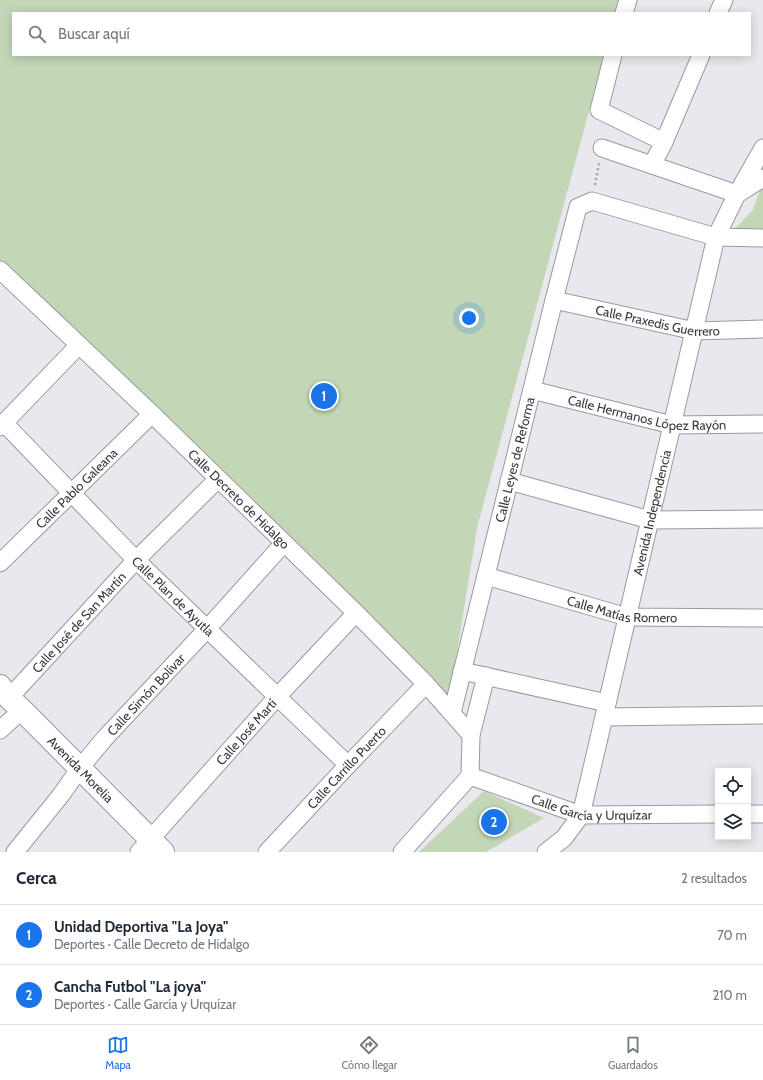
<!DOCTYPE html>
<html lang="es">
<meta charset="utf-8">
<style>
body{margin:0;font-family:Cabin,sans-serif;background:#f2f2f3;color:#1f2937}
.controls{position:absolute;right:12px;bottom:12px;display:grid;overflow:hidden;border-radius:0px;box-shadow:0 2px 10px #0003}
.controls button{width:36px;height:36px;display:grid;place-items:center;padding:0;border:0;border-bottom:1px solid #e0e1e3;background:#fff;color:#1f2937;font:20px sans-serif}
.you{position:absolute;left:469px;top:318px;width:14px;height:14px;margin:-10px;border:3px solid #fff;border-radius:50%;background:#1a73e8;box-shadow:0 0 0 6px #1a73e833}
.badge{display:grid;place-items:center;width:26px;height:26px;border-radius:50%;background:#1a73e8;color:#fff;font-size:13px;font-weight:700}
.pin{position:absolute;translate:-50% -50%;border:2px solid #fff;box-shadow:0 1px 4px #0006}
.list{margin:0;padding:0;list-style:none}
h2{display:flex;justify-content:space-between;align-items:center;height:52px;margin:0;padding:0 16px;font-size:17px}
h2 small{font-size:13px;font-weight:400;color:#747a83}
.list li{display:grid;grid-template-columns:26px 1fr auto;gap:12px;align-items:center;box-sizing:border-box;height:60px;padding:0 16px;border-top:1px solid #e0e1e3}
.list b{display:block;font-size:15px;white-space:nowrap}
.list p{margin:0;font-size:13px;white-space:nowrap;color:#747a83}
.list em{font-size:13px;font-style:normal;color:#747a83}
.icon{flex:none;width:22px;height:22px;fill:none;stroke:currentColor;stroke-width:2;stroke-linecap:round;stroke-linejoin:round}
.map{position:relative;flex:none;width:763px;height:852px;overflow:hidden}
.search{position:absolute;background:#fff;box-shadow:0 2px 10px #0003;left:12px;right:12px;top:12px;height:44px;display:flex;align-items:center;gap:10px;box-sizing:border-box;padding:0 14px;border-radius:0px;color:#747a83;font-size:15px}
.sheet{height:172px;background:#fff}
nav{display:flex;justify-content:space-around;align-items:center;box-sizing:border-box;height:56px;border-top:1px solid #e0e1e3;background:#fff;font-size:11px;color:#747a83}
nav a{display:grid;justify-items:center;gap:2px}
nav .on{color:#1a73e8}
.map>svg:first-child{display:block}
.green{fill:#c3d7b7}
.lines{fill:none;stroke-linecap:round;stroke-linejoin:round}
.street-casing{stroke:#9a999f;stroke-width:19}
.secondary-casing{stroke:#9a999f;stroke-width:24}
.path{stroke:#a09fa3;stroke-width:2.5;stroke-dasharray:2 3;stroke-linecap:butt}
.street{stroke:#fff;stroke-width:17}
.secondary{stroke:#fff;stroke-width:22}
.labels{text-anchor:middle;stroke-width:3;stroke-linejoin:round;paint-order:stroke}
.street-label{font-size:13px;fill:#3a393b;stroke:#fff}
</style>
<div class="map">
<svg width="763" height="852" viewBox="0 0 763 852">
<rect width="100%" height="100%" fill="#e9e8ee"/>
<!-- green -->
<path class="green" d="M0,0H619L616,13H13V55H604L477,528L449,702L0,264Z
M763,182V235H729L753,210Z
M484,791L544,818L486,852H419Z"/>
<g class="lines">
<defs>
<g id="street">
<path d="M624,13L628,0"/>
<path d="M718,13L724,0"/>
<path d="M613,55L599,110L664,142"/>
<path d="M602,148L737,194"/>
<path d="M652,165L664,142L701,55"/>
<path d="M739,193L763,178"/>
<path id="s1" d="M0,270L152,414L356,613L426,684L471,735"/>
<path id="s2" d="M554,300L695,331L763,329"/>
<path id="s3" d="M532,390L672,425L763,424"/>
<path id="s4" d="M4,423L136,560L348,765"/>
<path d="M0,427L79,345"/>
<path d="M509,481L650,520L763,519"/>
<path id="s5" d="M0,563L152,414"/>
<path id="s6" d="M486,576L627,617L763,618"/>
<path d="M462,671L607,703"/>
<path id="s7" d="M9,698L136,560L218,479"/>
<path id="s8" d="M452,713L554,300L578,207L592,201L716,237L763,238"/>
<path d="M604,717L763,715"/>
<path d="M0,730L22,710"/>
<path id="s9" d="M470,776L581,815L718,814"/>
<path d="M748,814H763"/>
<path id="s10" d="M15,852L61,795L80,768L105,738L207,629L284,543"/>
<path id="s11" d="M139,852L277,697L356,613"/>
<path id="s12" d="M267,852L348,765L426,684"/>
<path d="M402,852L470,776L471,735L486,676"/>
<path id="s13" d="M546,852L564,838L581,815L716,237L737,194L763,148"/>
</g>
<g id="secondary">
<path id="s14" d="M0,686L9,698L22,710L163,852"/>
</g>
</defs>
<!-- street casing -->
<use href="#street" class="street-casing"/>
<!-- secondary casing -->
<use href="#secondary" class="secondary-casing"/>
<!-- path -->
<path class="path" d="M595,185L599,163"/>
<!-- street -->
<use href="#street" class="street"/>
<!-- secondary -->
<use href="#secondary" class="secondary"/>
</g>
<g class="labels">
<!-- street labels -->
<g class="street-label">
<text dy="5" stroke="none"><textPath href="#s2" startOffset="106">Calle Praxedis Guerrero</textPath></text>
<text dy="5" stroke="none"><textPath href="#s3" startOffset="118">Calle Hermanos López Rayón</textPath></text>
<text dy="5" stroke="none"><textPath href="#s8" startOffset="261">Calle Leyes de Reforma</textPath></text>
<text dy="5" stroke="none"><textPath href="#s5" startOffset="107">Calle Pablo Galeana</textPath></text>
<text dy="5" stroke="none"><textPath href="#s1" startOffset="331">Calle Decreto de Hidalgo</textPath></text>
<text dy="5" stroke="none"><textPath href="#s13" startOffset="362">Avenida Independencia</textPath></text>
<text dy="5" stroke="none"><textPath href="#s4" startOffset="242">Calle Plan de Ayutla</textPath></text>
<text dy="5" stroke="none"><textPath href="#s6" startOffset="141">Calle Matías Romero</textPath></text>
<text dy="5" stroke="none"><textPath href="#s7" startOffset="103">Calle José de San Martín</textPath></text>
<text dy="5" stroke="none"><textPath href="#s10" startOffset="205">Calle Simón Bolívar</textPath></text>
<text dy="5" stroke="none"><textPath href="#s11" startOffset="161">Calle José Martí</textPath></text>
<text dy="5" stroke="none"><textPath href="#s12" startOffset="116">Calle Carrillo Puerto</textPath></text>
<text dy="5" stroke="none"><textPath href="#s14" startOffset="116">Avenida Morelia</textPath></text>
<text dy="5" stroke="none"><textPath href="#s9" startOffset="127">Calle García y Urquízar</textPath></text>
</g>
</g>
</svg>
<div class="controls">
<button><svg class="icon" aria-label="locate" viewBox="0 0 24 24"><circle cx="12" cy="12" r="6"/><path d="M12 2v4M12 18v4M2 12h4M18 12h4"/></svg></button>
<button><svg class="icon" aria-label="layers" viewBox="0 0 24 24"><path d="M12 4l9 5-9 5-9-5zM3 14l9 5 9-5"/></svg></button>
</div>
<div class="you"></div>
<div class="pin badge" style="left:324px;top:396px">1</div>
<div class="pin badge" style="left:494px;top:822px">2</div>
<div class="search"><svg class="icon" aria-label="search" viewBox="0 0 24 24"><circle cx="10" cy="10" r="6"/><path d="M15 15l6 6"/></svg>Buscar aquí</div>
</div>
<section class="sheet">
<h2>Cerca<small>2 resultados</small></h2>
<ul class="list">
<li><span class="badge">1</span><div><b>Unidad Deportiva &quot;La Joya&quot;</b><p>Deportes · Calle Decreto de Hidalgo</p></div><em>70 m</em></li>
<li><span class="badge">2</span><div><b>Cancha Futbol &quot;La joya&quot;</b><p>Deportes · Calle García y Urquízar</p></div><em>210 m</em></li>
</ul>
</section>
<nav>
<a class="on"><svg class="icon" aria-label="map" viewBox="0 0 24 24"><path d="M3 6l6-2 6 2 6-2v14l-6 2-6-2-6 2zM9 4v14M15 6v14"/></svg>Mapa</a>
<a><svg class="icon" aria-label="directions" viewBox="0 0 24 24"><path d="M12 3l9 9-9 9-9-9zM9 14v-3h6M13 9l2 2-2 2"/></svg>Cómo llegar</a>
<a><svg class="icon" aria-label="saved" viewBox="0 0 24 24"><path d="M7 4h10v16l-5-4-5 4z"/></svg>Guardados</a>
</nav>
